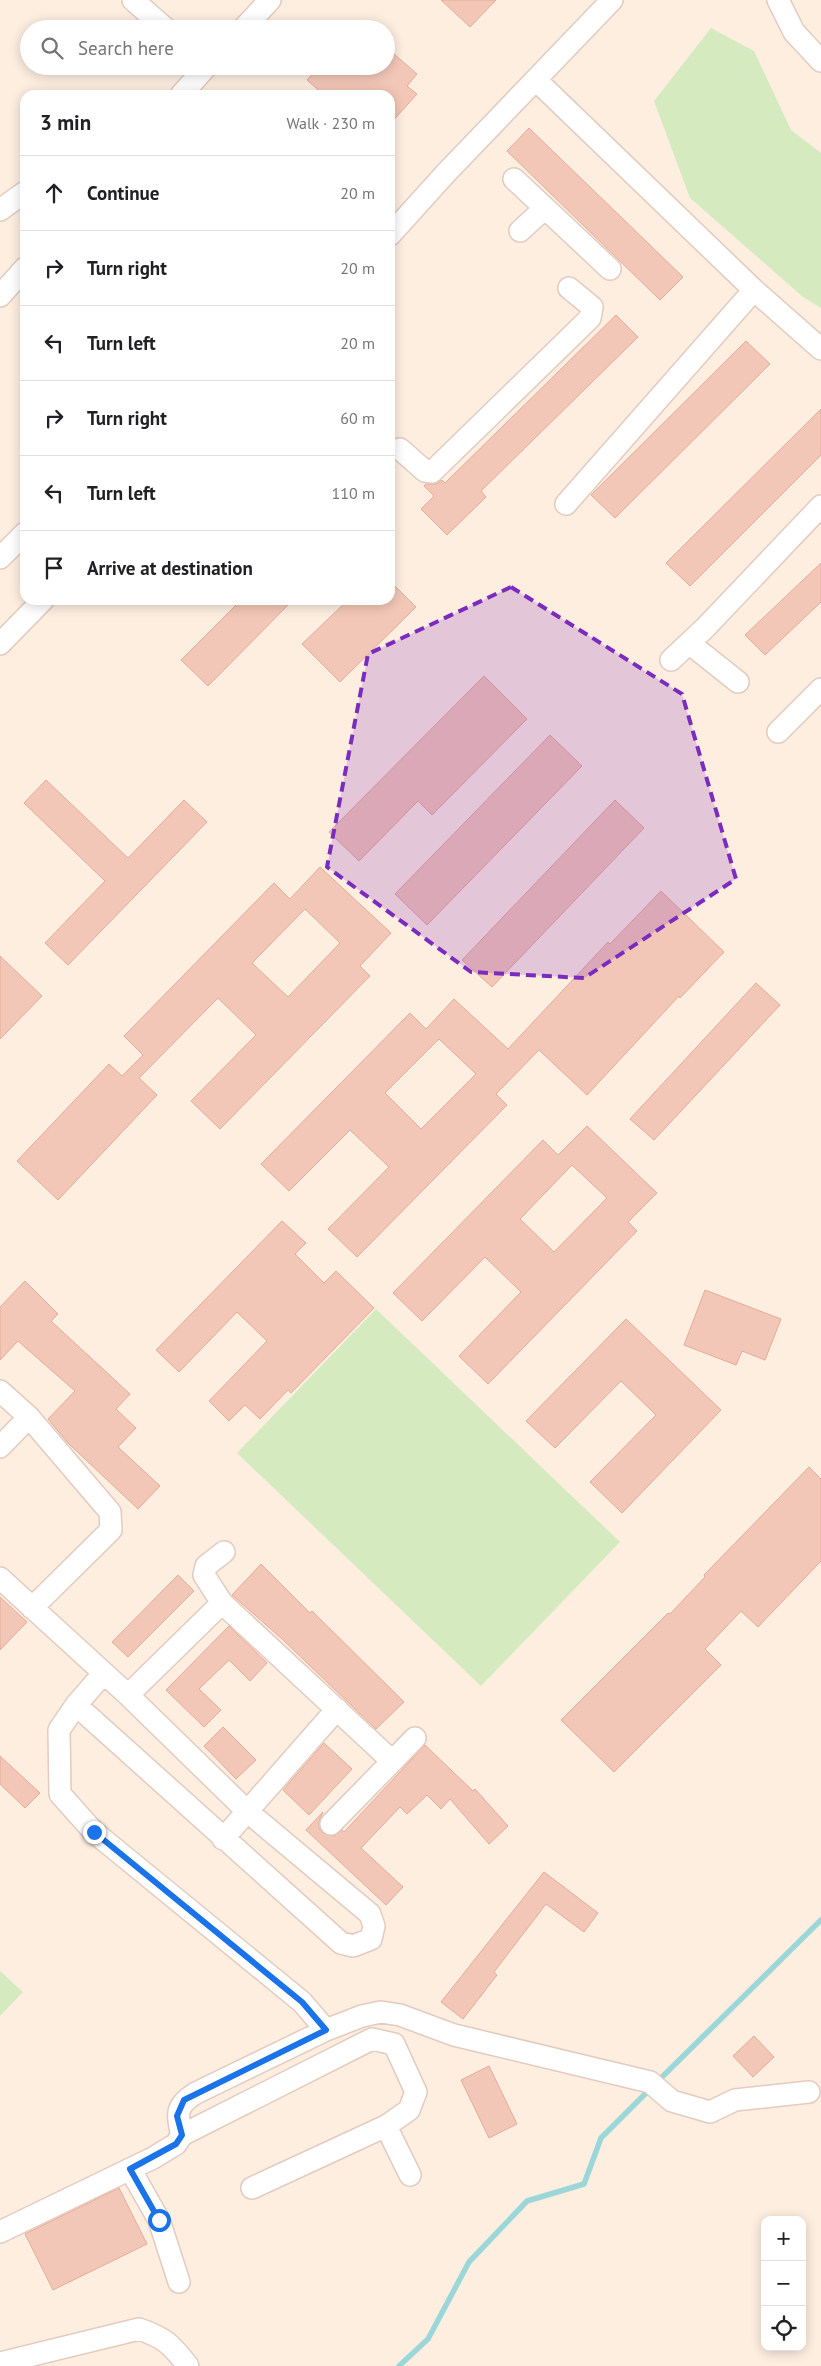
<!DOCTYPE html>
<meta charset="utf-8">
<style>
body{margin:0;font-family:"PT Sans",sans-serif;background:#f6f6f6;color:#202124}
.controls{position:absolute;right:15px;bottom:15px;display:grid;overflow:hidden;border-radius:10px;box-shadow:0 2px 12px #0003}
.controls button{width:45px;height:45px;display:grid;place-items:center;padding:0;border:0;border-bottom:1px solid #e0e0e0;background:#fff;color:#202124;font:25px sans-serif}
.stop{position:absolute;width:15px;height:15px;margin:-11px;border:4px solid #1a73e8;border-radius:50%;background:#fff}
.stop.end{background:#1a73e8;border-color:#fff;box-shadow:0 1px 5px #0008}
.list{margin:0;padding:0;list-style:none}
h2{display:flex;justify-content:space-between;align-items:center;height:65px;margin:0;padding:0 20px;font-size:21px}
h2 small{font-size:16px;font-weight:400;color:#757577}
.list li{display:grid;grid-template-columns:32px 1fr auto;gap:15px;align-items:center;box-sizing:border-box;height:75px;padding:0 20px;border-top:1px solid #e0e0e0}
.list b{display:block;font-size:19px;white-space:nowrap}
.list em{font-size:16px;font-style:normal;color:#757577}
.icon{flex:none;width:28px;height:28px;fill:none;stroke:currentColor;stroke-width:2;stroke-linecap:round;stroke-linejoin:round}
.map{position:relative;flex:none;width:821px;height:2366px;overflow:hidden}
.search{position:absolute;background:#fff;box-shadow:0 2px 12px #0003;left:20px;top:20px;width:375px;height:55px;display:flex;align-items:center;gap:12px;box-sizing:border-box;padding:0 18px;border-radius:28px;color:#757577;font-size:19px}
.panel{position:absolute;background:#fff;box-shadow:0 2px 12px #0003;left:20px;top:90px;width:375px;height:515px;border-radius:15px}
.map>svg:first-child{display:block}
.green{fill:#d6eabf}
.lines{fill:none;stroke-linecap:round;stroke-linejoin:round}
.stream{stroke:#9bd7d9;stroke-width:5.5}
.building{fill:#f3c7b7;stroke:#e6aa97;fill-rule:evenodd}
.minor-casing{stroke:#e3cbbf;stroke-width:24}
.minor{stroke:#fff;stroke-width:21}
.route{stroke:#1a73e8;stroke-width:6}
.marked{fill:#7b2cbf;fill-opacity:0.2;stroke:#7b2cbf;stroke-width:4;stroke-dasharray:10 6;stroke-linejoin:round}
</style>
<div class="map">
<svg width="821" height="2366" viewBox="0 0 821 2366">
<rect width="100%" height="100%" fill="#fdeee0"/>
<!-- green -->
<path class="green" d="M711,28L754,51L791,130L821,153V308L803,297L690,198L654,101Z
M376,1309L620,1542L481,1686L237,1453Z
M0,1971L23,1992L0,2016Z"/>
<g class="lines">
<!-- stream -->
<path class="stream" d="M657,2082L821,1920
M399,2366L428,2339L469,2262L527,2201L584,2184L601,2138L651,2088"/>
</g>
<!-- building -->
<path class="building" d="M441,0H496L470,27Z
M386,47L417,74L407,86L417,94L390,124V95H324L307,80L320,66H386Z
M529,128L683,277L660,300L507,151Z
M616,315L638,337L481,491L486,497L447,535L421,509L434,496L424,486L426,484H436L442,480L445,483Z
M746,341L770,364L615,518L591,495Z
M821,409V455L690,586L666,563Z
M821,563V602L765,655L745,635Z
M390,581L416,607L340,682L302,644L348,600H390Z
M241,600H293L208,686L181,660Z
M484,676L527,719L432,815L418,801L359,861L329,832Z
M550,735L582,766L427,925L395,894Z
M46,780L128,858L184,800L207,822L68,965L45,943L105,881L24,803Z
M615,800L644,828L492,987L462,960Z
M320,867L391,933L360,966L370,976L220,1129L191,1101L256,1035L218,998L139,1078L157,1095L58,1200L17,1161L109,1064L122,1076L143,1055L124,1036L274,883L290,899ZM305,909L340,943L288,997L252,963Z
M661,891L724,952L680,998L679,996L587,1095L539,1050L496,1094L507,1105L357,1257L328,1229L389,1167L350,1130L289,1191L261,1164L410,1013L426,1029L454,999L508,1049L608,942L610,944ZM439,1039L476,1074L421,1129L385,1093Z
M0,956L42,996L0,1039Z
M756,983L780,1005L654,1140L630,1119Z
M587,1126L657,1193L628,1222L637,1231L488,1384L459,1356L521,1292L485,1257L422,1321L393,1293L543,1140L558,1155ZM572,1165L607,1198L554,1252L520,1219Z
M282,1221L306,1243L295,1254L324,1283L336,1271L374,1308L291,1393L288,1390L260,1419L245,1405L229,1421L209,1401L267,1341L237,1312L179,1372L156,1350Z
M25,1281L58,1314L51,1321L130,1394L116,1409L136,1428L118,1447L160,1486L138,1509L68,1443L48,1419L75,1391L18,1341L0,1360V1307Z
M705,1290L781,1319L765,1360L742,1351L736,1365L684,1345Z
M626,1319L721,1410L622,1513L590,1482L656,1415L621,1381L555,1448L526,1421Z
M809,1467L821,1479V1561L758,1627L741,1611L705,1649L721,1665L614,1772L561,1720L668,1613L670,1614L705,1577L704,1575Z
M261,1564L310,1613L312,1611L404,1702L376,1729L281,1638L232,1595Z
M178,1575L194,1591L128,1657L112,1642Z
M0,1597L27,1622L0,1650Z
M229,1626L267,1663L250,1681L229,1660L199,1689L221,1710L204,1727L166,1690Z
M223,1727L256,1760L236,1779L204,1746Z
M324,1743L352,1769L309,1815L283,1790Z
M425,1745L473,1791L475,1789L508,1826L489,1844L450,1799L441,1809L427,1795L407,1814L400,1807L361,1848L403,1887L386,1905L306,1830L323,1812L319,1821V1828L323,1833L334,1836L342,1830L344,1832Z
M0,1756L40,1793L25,1808L0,1784Z
M544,1872L598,1913L584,1932L546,1904L494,1972L497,1975L463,2019L441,2002Z
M754,2036L774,2057L753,2077L733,2056Z
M489,2066L517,2124L489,2138L461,2080Z
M119,2188L147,2244L53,2290L25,2234Z"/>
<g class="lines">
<defs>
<path id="minor" d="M133,0L166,29
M778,0L794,32L821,61
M243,29L270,0
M536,80L754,290L821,349
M181,95L207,66
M514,179L545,208
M0,210L25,192
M520,231L545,208L610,269
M390,235L446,173L612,0
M0,296L25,268
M400,449L425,471L432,472L590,318L592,307L569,288
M566,504L754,290
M0,558L25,533
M689,643L738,682
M0,644L43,600
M671,660L705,628L821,506
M778,732L821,689
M0,1391L29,1417L110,1512L111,1530L32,1608
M0,1447L29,1417
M224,1552L206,1566L204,1575L222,1603L392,1761
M0,1578L128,1695L248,1812L370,1914L374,1926L371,1939L353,1946L341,1943L76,1705
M103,1674L76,1705L59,1730L60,1794L94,1832L302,2002L326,2030
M128,1695L222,1603
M331,1824L415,1738
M223,1839L337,1709
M386,2126L410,2175
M182,2135L372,2039L394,2044L416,2092L409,2110L386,2126L252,2188
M130,2169L159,2220L179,2282
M0,2232L153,2158L176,2144L182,2135C176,2114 176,2105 196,2093L326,2030L362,2016L381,2012L400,2015L454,2035L650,2082L672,2101L710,2112L735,2100L809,2092
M0,2363L139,2329C165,2338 171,2344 188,2366"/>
</defs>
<!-- minor casing -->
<use href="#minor" class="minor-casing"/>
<!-- minor -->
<use href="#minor" class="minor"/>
</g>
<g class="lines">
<!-- route -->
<path class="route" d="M94,1832L302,2002L326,2030L184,2100L177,2116L182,2135L176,2144L130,2169L159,2220"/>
</g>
<!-- marked area -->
<path class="marked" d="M511,587L682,694L736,879L584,978L471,972L327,867L368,654Z"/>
</svg>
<div class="controls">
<button>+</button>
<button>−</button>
<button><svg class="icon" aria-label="locate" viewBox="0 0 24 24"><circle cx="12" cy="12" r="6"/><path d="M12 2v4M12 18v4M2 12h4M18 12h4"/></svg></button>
</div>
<div class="stop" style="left:159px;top:2220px"></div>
<div class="stop end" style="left:94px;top:1832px"></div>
<div class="search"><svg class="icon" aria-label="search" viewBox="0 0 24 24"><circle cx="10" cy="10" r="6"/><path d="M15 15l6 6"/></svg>Search here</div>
<section class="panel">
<h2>3 min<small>Walk · 230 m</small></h2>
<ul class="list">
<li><svg class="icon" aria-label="ahead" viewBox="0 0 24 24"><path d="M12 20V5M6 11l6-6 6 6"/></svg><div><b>Continue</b></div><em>20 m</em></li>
<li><svg class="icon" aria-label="right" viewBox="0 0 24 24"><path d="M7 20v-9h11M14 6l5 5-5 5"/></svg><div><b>Turn right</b></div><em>20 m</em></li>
<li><svg class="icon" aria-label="left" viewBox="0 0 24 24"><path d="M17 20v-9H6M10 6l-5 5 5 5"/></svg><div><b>Turn left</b></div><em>20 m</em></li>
<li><svg class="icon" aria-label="right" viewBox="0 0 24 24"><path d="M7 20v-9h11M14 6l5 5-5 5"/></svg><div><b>Turn right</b></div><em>60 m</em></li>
<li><svg class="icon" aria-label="left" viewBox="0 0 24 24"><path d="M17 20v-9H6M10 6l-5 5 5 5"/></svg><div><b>Turn left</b></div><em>110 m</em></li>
<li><svg class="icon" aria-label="arrive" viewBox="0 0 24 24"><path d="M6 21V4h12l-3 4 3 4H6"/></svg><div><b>Arrive at destination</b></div></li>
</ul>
</section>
</div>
